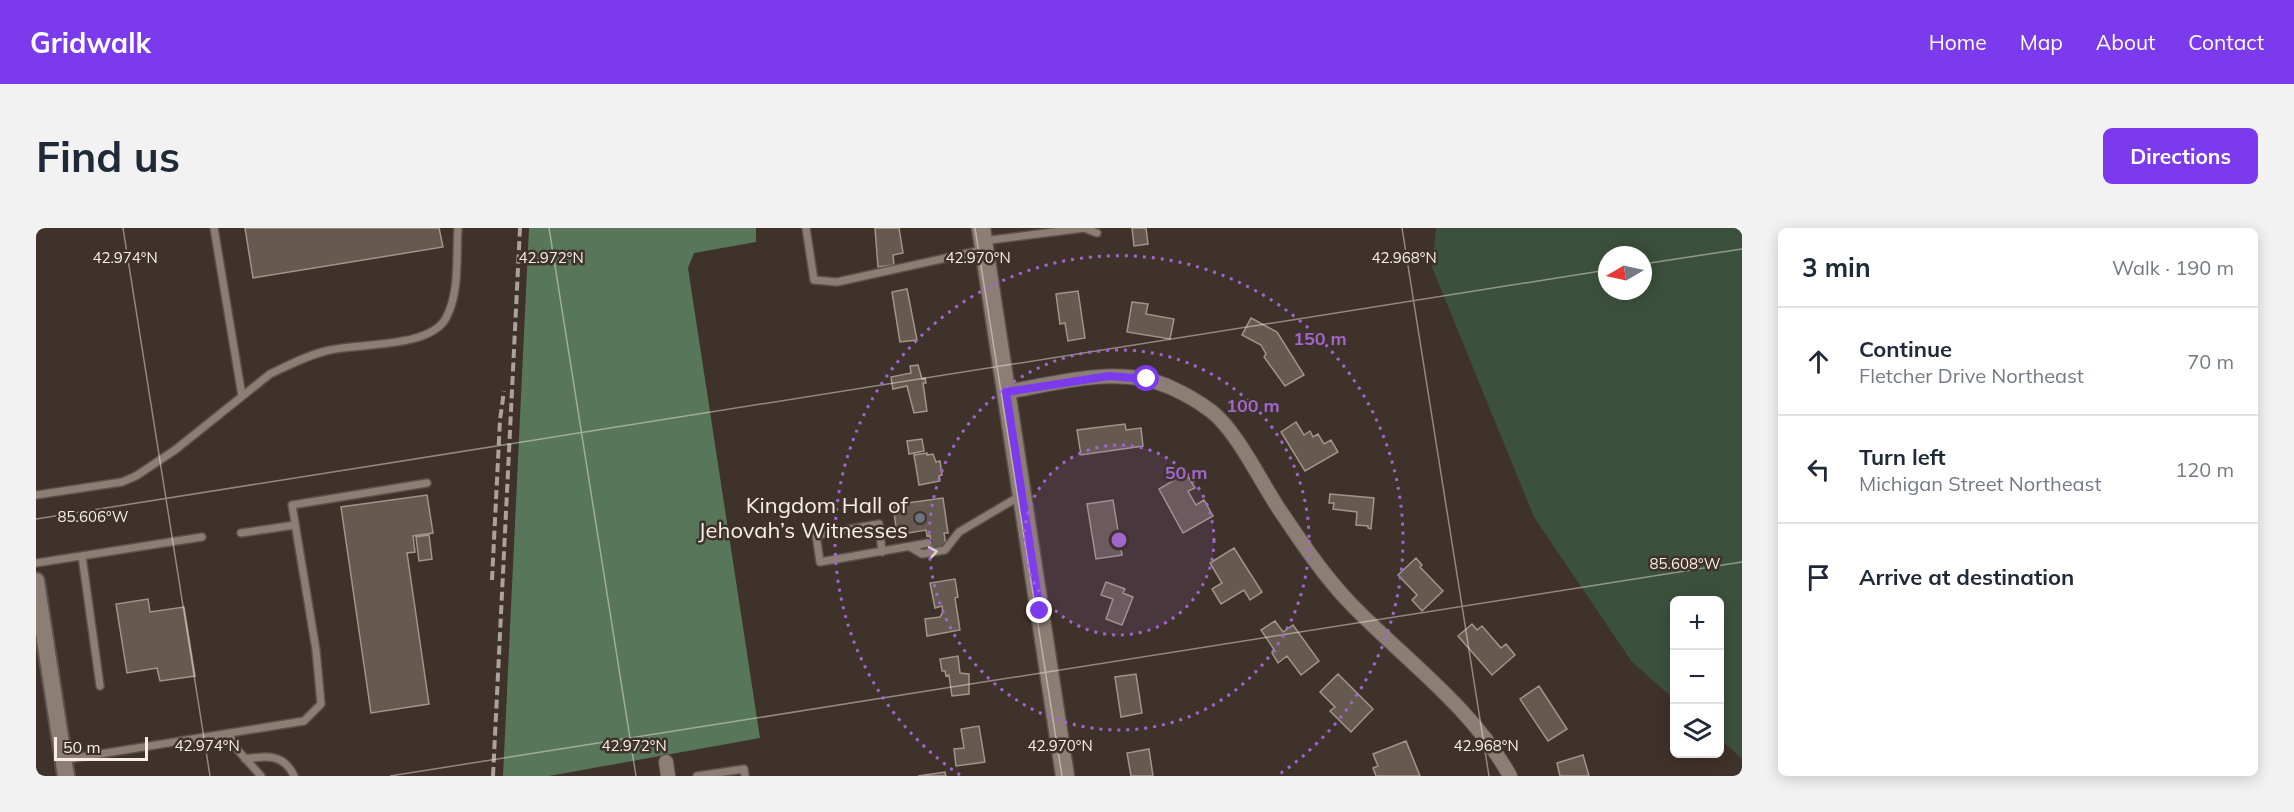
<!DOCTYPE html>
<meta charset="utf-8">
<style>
body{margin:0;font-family:Mulish,sans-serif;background:#f2f2f3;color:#1f2937}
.controls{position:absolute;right:18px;bottom:18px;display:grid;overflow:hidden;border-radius:9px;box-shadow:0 3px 15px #0003}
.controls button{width:54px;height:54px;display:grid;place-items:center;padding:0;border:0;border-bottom:2px solid #e0e1e3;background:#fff;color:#1f2937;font:30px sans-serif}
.compass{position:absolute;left:1562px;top:18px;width:54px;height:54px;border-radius:50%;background:#fff;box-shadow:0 3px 15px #0003;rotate:261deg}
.scale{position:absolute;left:18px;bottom:15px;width:94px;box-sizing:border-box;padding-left:6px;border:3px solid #f8efea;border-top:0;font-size:16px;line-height:21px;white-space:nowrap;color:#f8efea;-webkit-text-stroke:4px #3f322a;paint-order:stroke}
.stop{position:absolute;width:18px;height:18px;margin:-14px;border:4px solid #7c3aed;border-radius:50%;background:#fff}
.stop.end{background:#7c3aed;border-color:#fff;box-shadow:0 2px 6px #0008}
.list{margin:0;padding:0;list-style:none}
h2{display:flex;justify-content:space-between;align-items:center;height:78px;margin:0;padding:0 24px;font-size:26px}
h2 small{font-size:20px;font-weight:400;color:#747a83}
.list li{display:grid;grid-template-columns:39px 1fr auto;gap:18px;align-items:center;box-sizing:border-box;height:108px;padding:0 24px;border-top:2px solid #e0e1e3}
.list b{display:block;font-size:22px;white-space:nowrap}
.list p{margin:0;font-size:20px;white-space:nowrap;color:#747a83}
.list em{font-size:20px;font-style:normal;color:#747a83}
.icon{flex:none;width:33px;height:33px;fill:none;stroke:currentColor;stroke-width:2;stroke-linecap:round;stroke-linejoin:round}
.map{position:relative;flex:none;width:1706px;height:548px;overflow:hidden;border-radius:9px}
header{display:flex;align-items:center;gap:36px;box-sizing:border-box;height:84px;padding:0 30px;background:#7c3aed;color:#fff}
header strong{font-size:28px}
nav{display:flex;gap:33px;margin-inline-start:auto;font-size:21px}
.intro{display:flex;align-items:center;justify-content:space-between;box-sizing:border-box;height:144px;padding:0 36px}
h1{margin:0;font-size:42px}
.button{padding:15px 27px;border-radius:9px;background:#7c3aed;color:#fff;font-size:21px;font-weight:700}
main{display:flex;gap:36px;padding:0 36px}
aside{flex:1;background:#fff;border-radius:9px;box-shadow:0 3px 15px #0003}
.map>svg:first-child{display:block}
.green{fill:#3c513d;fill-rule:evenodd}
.forest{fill:#58765a}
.building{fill:#665950;stroke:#a3948b;stroke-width:1.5}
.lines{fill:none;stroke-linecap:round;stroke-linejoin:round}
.service-casing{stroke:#5c514b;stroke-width:10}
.minor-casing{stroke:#5c514b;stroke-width:16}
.tertiary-casing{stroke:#5c514b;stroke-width:20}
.secondary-casing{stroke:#5c514b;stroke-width:21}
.service{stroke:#8d7e75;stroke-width:7}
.minor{stroke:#8d7e75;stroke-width:14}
.tertiary{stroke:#8d7e75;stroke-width:16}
.secondary{stroke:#8d7e75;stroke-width:18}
.rail{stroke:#aca29b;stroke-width:4;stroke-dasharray:9 4.5;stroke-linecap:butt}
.oneway{stroke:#ddd3cd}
.route{stroke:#7c3aed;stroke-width:8}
.ticks{fill:none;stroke:#f8efea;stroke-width:1.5;stroke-opacity:0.45}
.ring{fill:none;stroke:#a066cc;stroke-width:3;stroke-dasharray:3 6}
.worship-dot{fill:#6b7280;stroke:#3f322a;stroke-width:2}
.labels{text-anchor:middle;stroke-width:5;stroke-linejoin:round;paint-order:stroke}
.poi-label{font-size:22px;fill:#f8efea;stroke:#3f322a;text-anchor:end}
.ticks-label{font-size:15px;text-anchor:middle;fill:#f8efea;stroke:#3f322a;stroke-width:5;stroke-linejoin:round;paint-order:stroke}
.centre{fill:#a066cc;stroke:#3f322a;stroke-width:3}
.ring-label{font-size:18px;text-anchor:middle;font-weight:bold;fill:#a066cc;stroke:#3f322a;stroke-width:5;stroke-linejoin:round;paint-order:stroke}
</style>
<header>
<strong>Gridwalk</strong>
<nav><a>Home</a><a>Map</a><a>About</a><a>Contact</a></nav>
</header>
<div class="intro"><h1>Find us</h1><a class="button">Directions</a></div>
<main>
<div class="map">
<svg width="1706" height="548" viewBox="0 0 1706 548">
<rect width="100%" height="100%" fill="#3f322a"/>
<!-- green -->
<path class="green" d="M1400,0H1706V531L1684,511V373H1638V471L1596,434L1498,289L1396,39ZM1571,27H1607V63H1571Z"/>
<!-- forest -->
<path class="forest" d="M493,0H720V14L658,25L652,40L724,510L513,548H467Z"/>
<!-- building -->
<path class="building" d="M209,0H403L407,19L217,50Z
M839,0H863L867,25L857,27L858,37L842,39Z
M1096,0H1110L1112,16L1098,18Z
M871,61L881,112L864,114L856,64Z
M1042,63L1049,110L1032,113L1029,95L1024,96L1020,66Z
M1096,74L1112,76L1110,86L1138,91L1134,111L1091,104Z
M1215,90L1241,104L1268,147L1249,158L1228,129L1230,126L1225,117L1206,107Z
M882,137L886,151L889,150L890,155H887L891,183L878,185L871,158L857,161L855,149L875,145L874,138Z
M1260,194L1268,207L1274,203L1277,209L1282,206L1288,216L1295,212L1302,224L1269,243L1245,204Z
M1089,196L1090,202L1105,200L1107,218L1045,227L1041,202Z
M886,211L888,223L873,226L871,213Z
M891,225V227L897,226L900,234L904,233L906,247L903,248L904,253L883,257L878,227Z
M1150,245L1159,260L1152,263L1160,277L1168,272L1177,288L1147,305L1123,261Z
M1294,266L1338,270L1335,301L1332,300V298L1320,297L1321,284L1297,281L1298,275H1293Z
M391,267L397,305L377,308L379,324L371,325L393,476L335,485L305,279Z
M907,270L912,305H908L910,318L896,320L894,307L891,308L890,302L861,307L857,277Z
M1077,272L1086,327L1060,331L1051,276Z
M393,307L396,331L383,333L380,309Z
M1198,320L1226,364L1214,372L1208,362L1185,376L1176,361L1186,355L1174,335Z
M1380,330L1386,337L1384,339L1407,363L1386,383L1376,372L1381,367L1362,347Z
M919,351L922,369L919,370L924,402L891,408L889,391L904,389L907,384L906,378L899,380L894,355Z
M1070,354L1089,361L1087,365L1097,369L1086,397L1070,391L1077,371L1065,367Z
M112,371L114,384L148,379L159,448L124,453L121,440L91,445L80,376Z
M1239,393L1247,404L1257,397L1283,433L1265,447L1251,428L1242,435L1236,425L1239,423L1225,402Z
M1436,396L1441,402L1446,398L1465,420L1470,416L1479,427L1456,447L1422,408Z
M922,428L924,445L933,446V466L916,468L913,447L910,448L909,443H906L904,431Z
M1100,446L1106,485L1085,489L1079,449Z
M1302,446L1337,481L1315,504L1294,483L1299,479L1284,464Z
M1503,458L1531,501L1512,513L1484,471Z
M943,498L949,534L920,538L918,521L928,520L925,501Z
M1370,513L1384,548H1340L1337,540L1342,538L1337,526Z
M1113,521L1117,548H1095L1091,525Z
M1547,527L1553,548H1524L1521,535Z
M909,544L910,548H882Z"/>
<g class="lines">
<defs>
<path id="service" d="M178,0L206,168
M770,0L778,52L801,54L946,22
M947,13L1048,0L1061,5
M0,267L86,254L100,248L139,222L234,146C253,137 274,126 294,122C324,115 394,120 410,90C424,64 420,29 422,0
M205,305L259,297
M874,319L886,326L909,322L923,304L984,268
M846,324L843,296L780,307L784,334L892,315
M46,328L64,458
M0,335L166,309
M193,505L198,518L225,548
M209,531C229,528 248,525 258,548
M27,532L268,493L285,476L280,422L256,277L391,255
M661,548L708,541L709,548"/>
<path id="minor" d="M970,164C1024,155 1084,136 1136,160C1149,166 1163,174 1175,183C1202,204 1225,255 1245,284C1266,315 1288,348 1314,375C1368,431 1436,479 1474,548
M630,534L632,548"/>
<path id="tertiary" d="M0,353L30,548"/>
<path id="secondary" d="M945,0L1029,548"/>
</defs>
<!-- service casing -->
<use href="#service" class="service-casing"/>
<!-- minor casing -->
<use href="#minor" class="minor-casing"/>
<!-- tertiary casing -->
<use href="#tertiary" class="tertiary-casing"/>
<!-- secondary casing -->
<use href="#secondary" class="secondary-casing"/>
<!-- service -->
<use href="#service" class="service"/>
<!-- minor -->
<use href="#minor" class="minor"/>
<!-- tertiary -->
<use href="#tertiary" class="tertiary"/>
<!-- secondary -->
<use href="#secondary" class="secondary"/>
<!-- rail -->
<path class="rail" d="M456,352L464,192L468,163
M457,548L484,0"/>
</g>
<!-- one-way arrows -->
<defs><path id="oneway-chevron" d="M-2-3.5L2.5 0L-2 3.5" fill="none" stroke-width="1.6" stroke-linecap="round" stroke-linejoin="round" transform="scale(1.5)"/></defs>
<use class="oneway" href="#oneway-chevron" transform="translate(897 324) rotate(-10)"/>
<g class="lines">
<!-- route -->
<path class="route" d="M1004,383L970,164L1073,148L1111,151"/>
</g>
<!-- ticks -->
<path class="ticks" d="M87,0L174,548M513,0L600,548M939,0L1026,548M1366,0L1453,548M1607,36L1706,21M0,291L1571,42M354,548L1706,334"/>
<!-- distance rings -->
<circle cx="1083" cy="312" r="95" fill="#a066cc" fill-opacity=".12"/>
<g class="ring">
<circle cx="1083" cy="312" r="95"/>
<circle cx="1083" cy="312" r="190"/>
<path d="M924 547A284 284 0 1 1 1242 547"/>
</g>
<!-- markers -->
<circle class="worship-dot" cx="884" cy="290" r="6"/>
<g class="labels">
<!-- poi labels -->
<g class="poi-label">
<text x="872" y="285">Kingdom Hall of<tspan x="872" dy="25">Jehovah’s Witnesses</tspan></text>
</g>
</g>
<g class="ticks-label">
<text x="89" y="35">42.974°N</text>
<text x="942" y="35">42.970°N</text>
<text x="1368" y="35">42.968°N</text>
<text x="515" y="35">42.972°N</text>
<text x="57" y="294">85.606°W</text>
<text x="1649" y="341">85.608°W</text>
<text x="171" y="523">42.974°N</text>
<text x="598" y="523">42.972°N</text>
<text x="1024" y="523">42.970°N</text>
<text x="1450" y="523">42.968°N</text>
</g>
<circle cx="1083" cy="312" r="9" class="centre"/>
<g class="ring-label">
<text x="1284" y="117">150 m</text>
<text x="1217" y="184">100 m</text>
<text x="1150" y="251">50 m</text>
</g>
</svg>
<div class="controls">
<button>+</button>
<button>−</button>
<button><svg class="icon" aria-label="layers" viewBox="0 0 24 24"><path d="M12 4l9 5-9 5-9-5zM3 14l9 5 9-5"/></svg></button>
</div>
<svg class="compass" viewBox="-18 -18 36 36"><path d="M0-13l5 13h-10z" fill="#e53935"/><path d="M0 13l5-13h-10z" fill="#747a83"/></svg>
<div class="scale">50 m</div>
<div class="stop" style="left:1111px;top:151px"></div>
<div class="stop end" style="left:1004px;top:383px"></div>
</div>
<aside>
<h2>3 min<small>Walk · 190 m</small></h2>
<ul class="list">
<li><svg class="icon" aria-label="ahead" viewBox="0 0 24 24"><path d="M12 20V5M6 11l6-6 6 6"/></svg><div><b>Continue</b><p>Fletcher Drive Northeast</p></div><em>70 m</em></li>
<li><svg class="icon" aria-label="left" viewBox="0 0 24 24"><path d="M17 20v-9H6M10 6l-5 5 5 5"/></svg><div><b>Turn left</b><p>Michigan Street Northeast</p></div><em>120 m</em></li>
<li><svg class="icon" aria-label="arrive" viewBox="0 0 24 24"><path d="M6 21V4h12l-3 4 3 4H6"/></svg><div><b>Arrive at destination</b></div></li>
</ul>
</aside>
</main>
